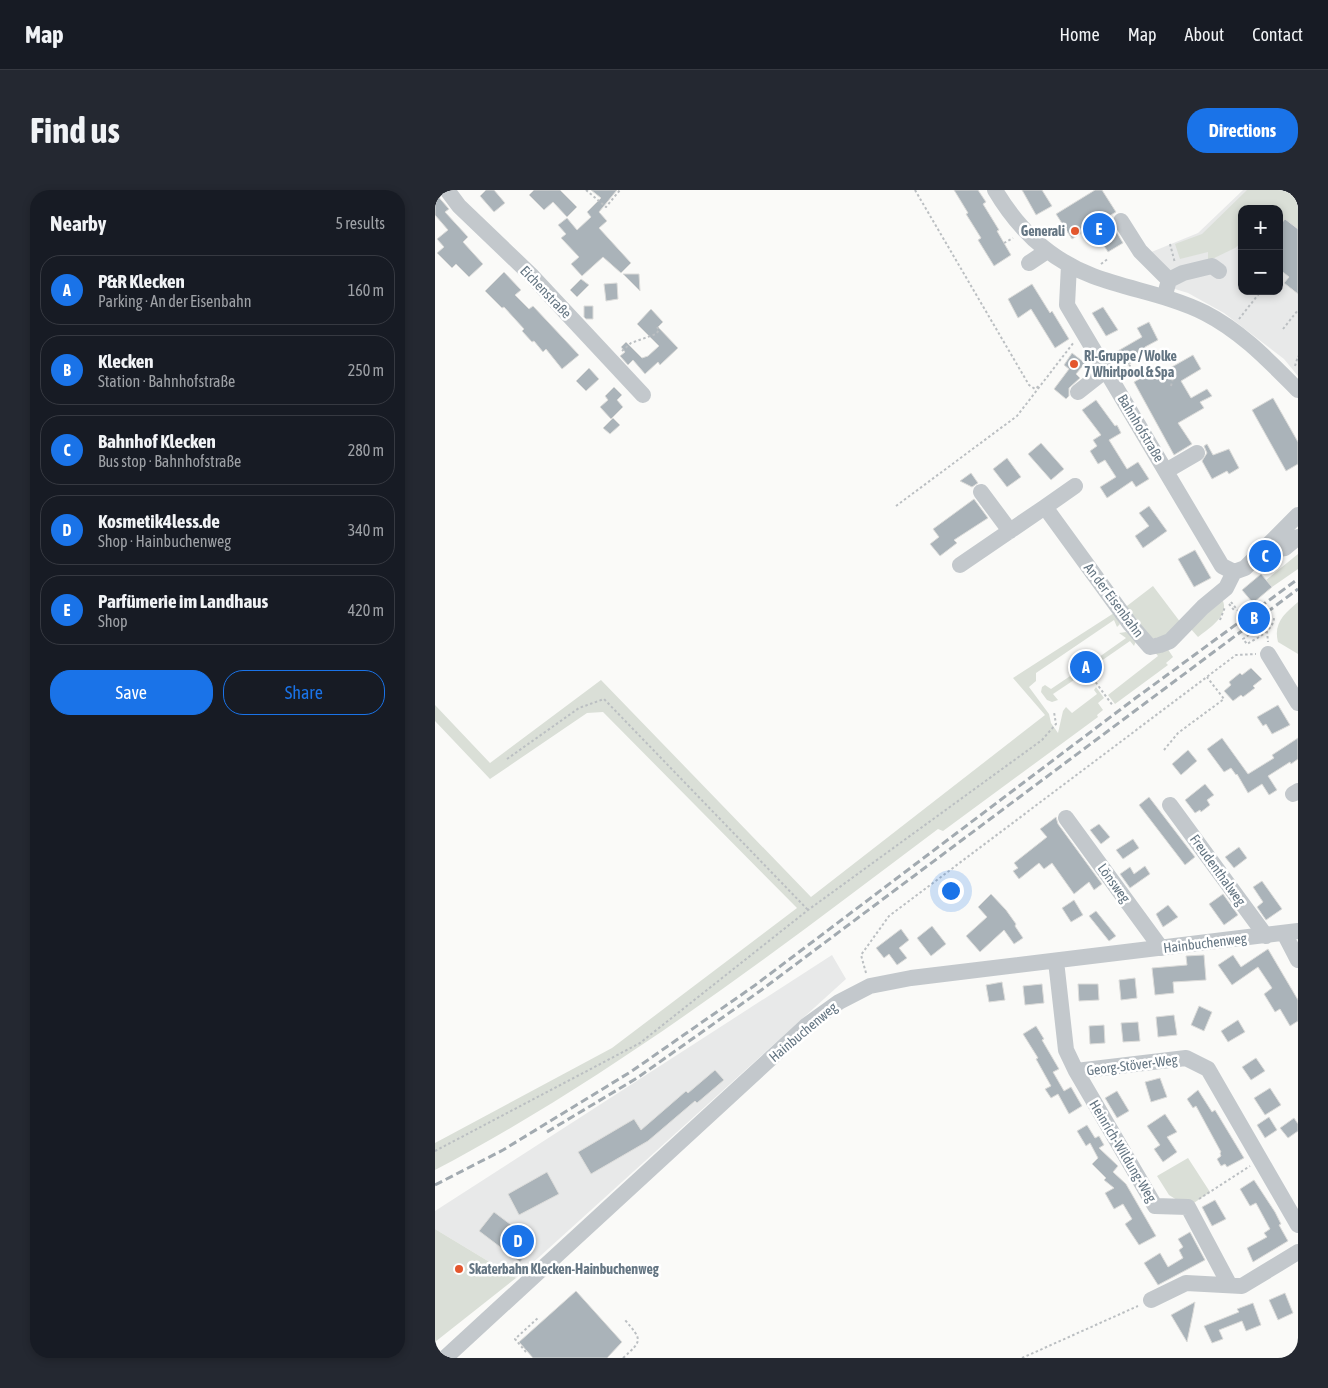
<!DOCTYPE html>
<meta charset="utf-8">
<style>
body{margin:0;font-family:"Asap Condensed",sans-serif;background:#242831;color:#f1f3f6}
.controls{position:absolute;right:15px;top:15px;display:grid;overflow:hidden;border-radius:10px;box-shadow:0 2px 8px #0003}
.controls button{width:45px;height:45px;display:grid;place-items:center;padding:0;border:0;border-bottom:1px solid #363941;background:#171b24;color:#f1f3f6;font:25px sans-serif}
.you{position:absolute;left:515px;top:700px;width:18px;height:18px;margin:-12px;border:4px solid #fff;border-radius:50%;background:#1a73e8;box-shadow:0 0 0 8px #1a73e833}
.badge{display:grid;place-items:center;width:32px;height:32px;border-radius:50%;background:#1a73e8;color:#fff;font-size:16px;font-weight:700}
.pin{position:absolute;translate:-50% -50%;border:2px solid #fff;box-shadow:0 1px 5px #0006}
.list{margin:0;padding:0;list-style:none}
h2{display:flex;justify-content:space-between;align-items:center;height:65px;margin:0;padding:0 20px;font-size:21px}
h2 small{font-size:16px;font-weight:400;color:#9ea1a6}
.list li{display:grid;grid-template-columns:32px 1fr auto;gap:15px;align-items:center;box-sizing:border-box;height:70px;margin:0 10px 10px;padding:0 10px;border:1px solid #363941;border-radius:20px}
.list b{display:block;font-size:19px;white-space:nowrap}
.list p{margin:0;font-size:16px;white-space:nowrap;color:#9ea1a6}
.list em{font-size:16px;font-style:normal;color:#9ea1a6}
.actions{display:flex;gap:10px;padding:15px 20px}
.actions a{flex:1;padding:11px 0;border:1px solid #1a73e8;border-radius:20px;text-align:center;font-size:18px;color:#1a73e8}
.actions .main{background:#1a73e8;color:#fff}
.map{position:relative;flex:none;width:863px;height:1168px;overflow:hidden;border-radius:20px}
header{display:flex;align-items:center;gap:30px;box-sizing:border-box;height:70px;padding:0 25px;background:#171b24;border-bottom:1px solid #363941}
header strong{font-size:24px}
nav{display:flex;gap:28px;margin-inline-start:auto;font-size:18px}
.intro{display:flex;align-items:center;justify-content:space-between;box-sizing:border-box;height:120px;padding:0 30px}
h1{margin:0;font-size:35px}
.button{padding:12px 22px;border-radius:20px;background:#1a73e8;color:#fff;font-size:18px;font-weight:700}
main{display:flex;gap:30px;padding:0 30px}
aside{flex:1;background:#171b24;border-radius:20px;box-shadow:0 2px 8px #0003}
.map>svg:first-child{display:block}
.built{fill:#e8e9e9;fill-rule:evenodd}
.green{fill:#dadfd7}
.building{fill:#aab3b9;stroke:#dcdcda}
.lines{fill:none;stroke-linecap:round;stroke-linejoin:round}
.path{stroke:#bbbfc2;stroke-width:2;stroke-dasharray:2.5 2.5;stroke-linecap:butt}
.minor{stroke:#c3c8cc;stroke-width:16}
.rail{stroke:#a2aab0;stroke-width:3;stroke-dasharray:8 4;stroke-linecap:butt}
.path-bridge{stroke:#bbbfc2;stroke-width:2;stroke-dasharray:2.5 2.5;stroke-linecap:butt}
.poi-dot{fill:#e4572e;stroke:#fff;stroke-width:2}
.labels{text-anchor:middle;stroke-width:5;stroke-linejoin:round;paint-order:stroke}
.poi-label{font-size:14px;font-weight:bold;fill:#657683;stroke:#fff;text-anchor:start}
.street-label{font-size:14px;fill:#657683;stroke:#fff}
</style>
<header>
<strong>Map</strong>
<nav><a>Home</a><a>Map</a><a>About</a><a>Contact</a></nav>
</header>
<div class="intro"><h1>Find us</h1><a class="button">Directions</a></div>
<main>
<aside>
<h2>Nearby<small>5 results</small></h2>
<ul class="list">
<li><span class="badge">A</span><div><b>P&amp;R Klecken</b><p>Parking · An der Eisenbahn</p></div><em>160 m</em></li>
<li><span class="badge">B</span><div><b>Klecken</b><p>Station · Bahnhofstraße</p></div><em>250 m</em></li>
<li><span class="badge">C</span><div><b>Bahnhof Klecken</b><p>Bus stop · Bahnhofstraße</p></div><em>280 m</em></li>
<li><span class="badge">D</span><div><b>Kosmetik4less.de</b><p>Shop · Hainbuchenweg</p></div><em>340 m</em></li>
<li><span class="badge">E</span><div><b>Parfümerie im Landhaus</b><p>Shop</p></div><em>420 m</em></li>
</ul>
<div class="actions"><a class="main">Save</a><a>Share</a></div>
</aside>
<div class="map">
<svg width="863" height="1168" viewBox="0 0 863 1168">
<rect width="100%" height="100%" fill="#fafaf8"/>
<!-- built -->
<path class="built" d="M808,0H863V186L849,169L789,123L753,103L730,96L714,63L763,43ZM807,19H844V101H807Z
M397,765L411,789L81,1088L0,1039V1021Z"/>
<!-- green -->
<path class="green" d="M812,0H863V39L844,36V19H807V52L800,58L773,71V62L745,69L740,54L767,44Z
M863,364V379L837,397L831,390Z
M718,396L746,433C717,464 709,443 688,419Z
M787,409C796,425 773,439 763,447L755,438Z
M863,412V464L843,452C838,433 850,423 863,412Z
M679,423L685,434L682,437L679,430L601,483V491L594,497L614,524L616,533L623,543L628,521L631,517L637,523L662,504L659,500L661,497L669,508L663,513L668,520L662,525L663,527L508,641L503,639C341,761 180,885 0,980V953L177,858L362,718L168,522L152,523L55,589L0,531V515L55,573L166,490L376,707L610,525L578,488Z
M691,442L695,444L701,451L699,456L695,451L659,476L662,482L659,484L649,469L657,472L691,448L684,443Z
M732,458L738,467L731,473L733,475L680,514L673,505L723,466L718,460Z
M644,471L655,487L652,489L648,484L618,504L623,510L617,512L612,510L606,502L607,497L610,495L616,499L644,480L640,474Z
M753,968L775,1002L753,1017L734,1005L722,986Z
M0,1039L81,1088L0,1152Z"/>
<!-- building -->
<path class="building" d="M51,0H59L70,13L59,22L45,6Z
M99,0H125L142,17L132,27L118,12L109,20L94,5Z
M156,0H182L164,22L172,31L164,38L196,73L186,83L168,67L147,86L136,74L144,67L126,48L131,44L123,35L132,28L142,40L156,27L152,22L166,8Z
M519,0H543L551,12L548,14L564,40L562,41L576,65L559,76L543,50L546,48L531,24L533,23Z
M587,0H607L617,16L601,25Z
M660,0H667L681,22L674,26L678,36L688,53L673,62L657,37L637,49L621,24Z
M0,3L14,19L10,22L33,47L28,52L48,74L34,87L21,74L17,78L2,63L9,57L2,49L13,40L0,25Z
M850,29L863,39V104L849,93L854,87L844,79V36Z
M69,82L86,100L80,105L94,119L98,116L144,165L127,179L111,159L108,162L99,151L97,152L87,141L89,139L69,117L67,118L50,101Z
M188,84H204L205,101Z
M146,89L154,95L142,107L135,100Z
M182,93L183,109L171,111L169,94Z
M597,94L615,123L617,121L634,149L620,158L596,119L583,128L573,109Z
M149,116H158V129H151L149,127Z
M668,117L683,140L671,146L657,123Z
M216,119L228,132L223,137L243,158L225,175L223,172L210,184L198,170L193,175L185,166L190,162L186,157L191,152L207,168L213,166L224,156L202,134Z
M714,132L723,150L710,157L713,163L689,177L681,162L707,147L702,138Z
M637,163L650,173L641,184L645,188L634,198V206L631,209L619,199L634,179L629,175Z
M758,165L766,179L746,191L756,208L772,199L777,206L765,212L769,218L743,233L757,254L739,265L699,192L725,177L728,182Z
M154,178L164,189L151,201L141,191Z
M179,197L187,205L182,210L188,217L176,229L165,217L173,210L170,206Z
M838,208L863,252V274L851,281L817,220Z
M661,210L680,236L682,235L686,243L674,250L692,279L703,272L714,289L701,297L697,291L672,308L665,297L681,287L670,270L663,274L655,261L662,256L658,250L666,245L647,220Z
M178,228L185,235L175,244L168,238Z
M606,253L629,279L616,290L593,264Z
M772,254L778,265L794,259L804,278L794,284L792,281L777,289L767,271L772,263L769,256Z
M572,268L586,287L572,297L558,279Z
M536,283L543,293L537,297L525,291Z
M539,309L553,328L519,350L522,353L505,366L495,354L504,347L498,339Z
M714,316L732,341L708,358L700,346L714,336L704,323Z
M760,360L776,388L759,397L743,369Z
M826,384L837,397L818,413L807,400Z
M816,478L827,489L818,496L820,498L808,507L806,505L798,511L789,501L796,495L794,492L805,483L807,485Z
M843,515L855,535L837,544L831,534L828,536L822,527Z
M787,548L813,584L839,568L837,565L863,548V569L856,574L855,572L833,586L842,600L834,605L827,594L813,603L802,584L801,585L796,578L789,582L772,559Z
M753,560L762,571L746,585L737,574Z
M770,594L779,605L772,610L775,615L766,622L765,620L760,623L750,610Z
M714,607L760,667L750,675L704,615Z
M621,627L623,634L667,694L659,700L654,692L639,704L617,673L609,679L604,673L584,689L578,681L583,678L579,673L612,647L605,639Z
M664,634L675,647L666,654L655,640Z
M698,649L704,658L688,669L681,660Z
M804,657L812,668L799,678L790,667Z
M710,676L715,684L695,698L685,684L695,677L699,684Z
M827,691L847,719L831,730L822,717L828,712L818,697Z
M556,704L571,720L581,734L580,736L588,748L579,754L569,740L545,762L531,746L552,727L543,717Z
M788,704L803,725L789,735L774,714Z
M639,710L648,725L636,732L627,718Z
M733,715L743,727L728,737L721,724Z
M661,721L681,746L674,751L654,726Z
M497,736L511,754L496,766L482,748Z
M466,739L474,750L464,758L472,768L462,775L454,764L449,768L441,758Z
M833,759L863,810V831L855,836L845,819L840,822L829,804L837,798L823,777L797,795L783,775L798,765L806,777Z
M769,765L771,790L738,792L739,803L720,805L717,778L752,775L751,766Z
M700,788L702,808L686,810L684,790Z
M567,792L570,810L554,812L551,795Z
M607,794L609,813L590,815L588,796Z
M643,794H663L664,810L644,811Z
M764,816L777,822L769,841L756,835Z
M739,825L742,845L723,847L721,827Z
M803,830L810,842L793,852L786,841Z
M703,832L705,851L688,852L686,833Z
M669,835L670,853L655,854L654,836Z
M601,836L609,849L607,850L624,879L618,882L629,901L636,897L647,916L634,924L623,904L616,908L610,899L616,896L601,869L603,868L588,844Z
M821,868L830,881L816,890L807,877Z
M280,880L289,890L262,913L260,911L213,951L156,984L143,962L199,929L206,940L251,901L253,903Z
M725,888L732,907L716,912L710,892Z
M835,898L846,915L830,925L819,908Z
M763,900L777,922L780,920L809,968L792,977L790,974L786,976L782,969L786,966L785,963L786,962L761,916L758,918L752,909Z
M682,901L694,921L682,928L670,908Z
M730,924L742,942L732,947L742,962L728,972L719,959L725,955L712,936Z
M834,927L842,940L830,948L822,935Z
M859,928L863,934V941L853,948L845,938Z
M652,935L660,948L664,946L669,955L664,958L683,976L678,982L691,994L721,1046L704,1055L690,1034L697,1029L688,1014L679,1019L670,1003L679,998L669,990L671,988L657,974L663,968L655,953L651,956L642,941Z
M112,982L124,1004L84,1025L73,1004Z
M819,990L840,1022L846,1034L844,1035L853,1051L818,1072L812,1058L832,1047L829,1043L835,1039L821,1013L815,1016L805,999Z
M780,1010L791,1029L777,1036L767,1017Z
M59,1022L100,1053L85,1072L44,1041Z
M755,1042L770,1070L723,1095L709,1073L725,1063L733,1077L748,1068L744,1060L748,1057L743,1049Z
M141,1101L187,1152L172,1168H98L84,1152Z
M850,1103L858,1123L843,1130L834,1110Z
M760,1112L758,1123L752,1152L736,1125Z
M818,1113L826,1135L811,1141L807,1131L784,1140L788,1149L777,1153L769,1136L804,1122L802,1119Z"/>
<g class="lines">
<!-- path -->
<path class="path" d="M151,0L171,17L185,0
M480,0L594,195L600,199L604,196
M569,53L578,48
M735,54L740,73
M666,74L674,68
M804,129L826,101
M848,139L863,120
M187,161L196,153L221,144L224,140L222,137
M860,176L863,166
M686,182L695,176L694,175
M736,196L740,180L743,179
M461,316L582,226L639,152
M796,412L804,422
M794,414L799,420
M785,430L790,417
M832,441L833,452
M818,442L808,449L812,454C822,448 840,440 839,426
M643,468L678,516
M729,560L743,543L789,509L772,487
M72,569L144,518L169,509L373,720
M431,783L426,765L454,726L801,465L821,464
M0,961L205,853L373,720L607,550L621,534L619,522
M764,1009L815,976
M91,1162L80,1149L104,1127
M188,1168C208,1150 207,1150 190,1130
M587,1168L703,1116"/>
<!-- minor -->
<path class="minor" d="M12,0L24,16L96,85L208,205
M560,0C583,39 616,70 658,86C695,100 734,105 770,123C807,142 834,171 863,200
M686,31L705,61L734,90
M594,73L612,61
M634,75L632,115L787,376L799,382L810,378L863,325
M731,101L734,90L748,83L777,76L784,81
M643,202L671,180
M731,281L762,263
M546,302L575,341
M610,317L640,296
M826,362L850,358L863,347
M525,375L610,317L695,434L715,457L725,455L735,451L768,417L791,398L799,382
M833,464L863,513
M858,604L863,601
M735,615L831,746
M631,628L726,758
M849,743L863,770
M621,771L631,860L641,881L751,868L773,879L863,1035
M641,881L720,1016L753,1017L794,1094
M716,1110L751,1093L807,1096L863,1062
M10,1168L372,835L404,812L435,796L476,788L863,741"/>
<!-- rail -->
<path class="rail" d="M112,942L202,888L325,801L863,399
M0,995L68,960L197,881L319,796L698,510L863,389"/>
<!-- path-bridge -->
<path class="path-bridge" d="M804,422L818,442"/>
</g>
<!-- markers -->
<g class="poi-dot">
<circle cx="640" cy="41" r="5"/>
<circle cx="639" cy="174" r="5"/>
<circle cx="24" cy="1079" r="5"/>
</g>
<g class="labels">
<!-- poi labels -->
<g class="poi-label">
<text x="630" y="46" text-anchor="end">Generali</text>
<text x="649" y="171">RI-Gruppe / Wolke<tspan x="649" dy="16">7 Whirlpool &amp; Spa</tspan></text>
<text x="34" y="1084">Skaterbahn Klecken-Hainbuchenweg</text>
</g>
<!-- street labels -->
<g class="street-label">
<text transform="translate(111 102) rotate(46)" y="5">Eichenstraße</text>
<text transform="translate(706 238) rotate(59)" y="5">Bahnhofstraße</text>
<text transform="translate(679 410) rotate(53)" y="5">An der Eisenbahn</text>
<text transform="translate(783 680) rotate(54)" y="5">Freudenthalweg</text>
<text transform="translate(679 693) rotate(54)" y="5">Lönsweg</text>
<text transform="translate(770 753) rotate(-7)" y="5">Hainbuchenweg</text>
<text transform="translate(368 842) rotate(-40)" y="5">Hainbuchenweg</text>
<text transform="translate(697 875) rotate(-7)" y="5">Georg-Stöver-Weg</text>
<text transform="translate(688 961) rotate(59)" y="5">Heinrich-Wildung-Weg</text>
</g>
</g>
</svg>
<div class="controls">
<button>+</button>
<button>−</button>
</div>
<div class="you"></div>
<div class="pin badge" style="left:651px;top:477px">A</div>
<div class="pin badge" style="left:819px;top:428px">B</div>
<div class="pin badge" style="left:830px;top:366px">C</div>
<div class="pin badge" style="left:83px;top:1051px">D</div>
<div class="pin badge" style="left:664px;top:39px">E</div>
</div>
</main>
